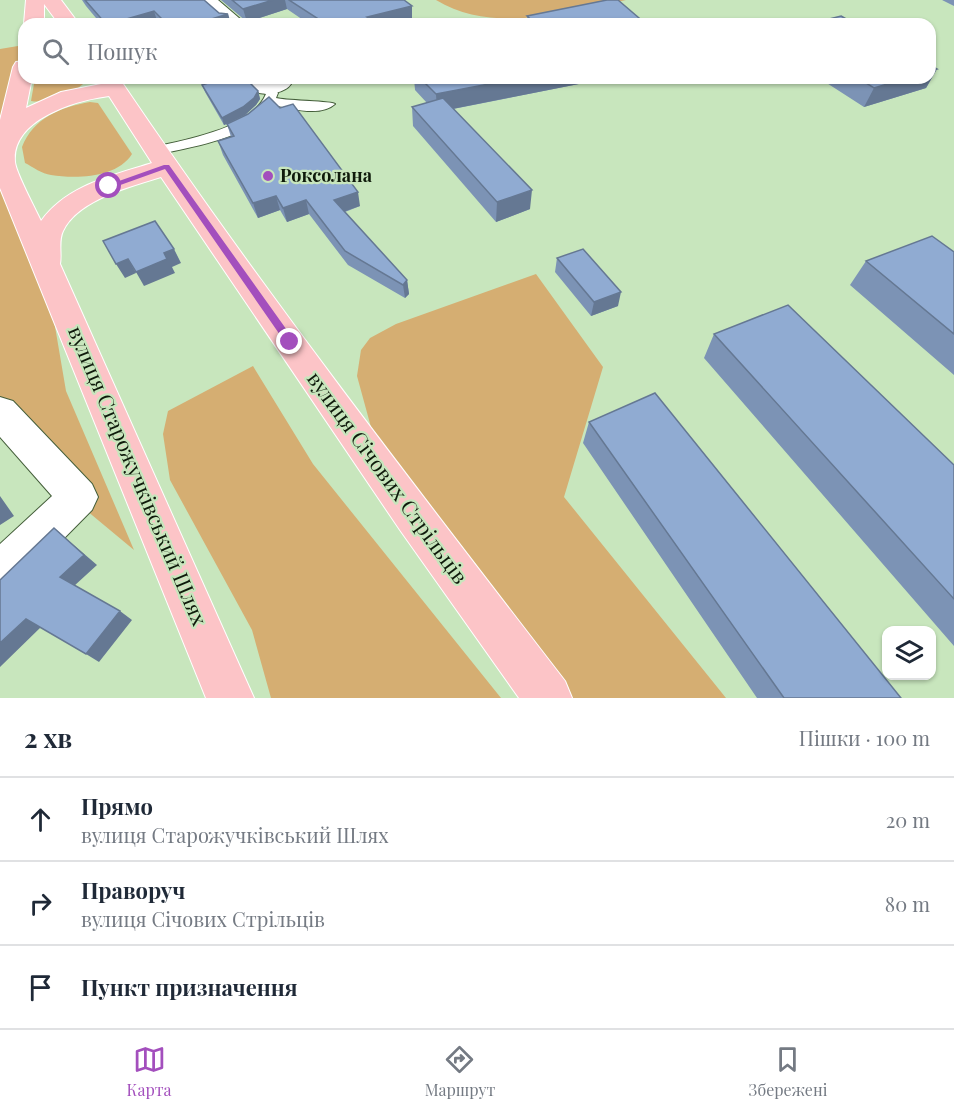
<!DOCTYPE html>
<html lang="uk">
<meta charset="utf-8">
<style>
body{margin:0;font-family:"Playfair Display",serif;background:#f2f2f3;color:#1f2937}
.controls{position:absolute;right:18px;bottom:18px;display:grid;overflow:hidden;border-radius:12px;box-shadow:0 2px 4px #0004}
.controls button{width:54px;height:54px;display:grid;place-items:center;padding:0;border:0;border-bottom:2px solid #e0e1e3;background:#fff;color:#1f2937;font:30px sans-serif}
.stop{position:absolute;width:18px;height:18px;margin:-14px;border:4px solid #a34fbd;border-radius:50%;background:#fff}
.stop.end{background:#a34fbd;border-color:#fff;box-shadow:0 2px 6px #0008}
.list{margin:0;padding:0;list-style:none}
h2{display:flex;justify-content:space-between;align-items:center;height:78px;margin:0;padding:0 24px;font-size:26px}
h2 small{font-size:20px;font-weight:400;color:#747a83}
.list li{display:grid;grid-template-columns:39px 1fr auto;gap:18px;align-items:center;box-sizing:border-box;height:84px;padding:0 24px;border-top:2px solid #e0e1e3}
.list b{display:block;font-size:22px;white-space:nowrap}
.list p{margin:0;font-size:20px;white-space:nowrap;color:#747a83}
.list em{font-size:20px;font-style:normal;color:#747a83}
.icon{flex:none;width:33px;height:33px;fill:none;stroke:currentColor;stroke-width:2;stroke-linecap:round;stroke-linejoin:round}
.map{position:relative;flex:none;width:954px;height:698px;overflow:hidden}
.search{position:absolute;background:#fff;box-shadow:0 2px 4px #0004;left:18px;right:18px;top:18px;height:66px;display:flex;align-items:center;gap:15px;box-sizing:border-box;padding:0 21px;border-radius:18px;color:#747a83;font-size:22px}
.sheet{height:330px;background:#fff}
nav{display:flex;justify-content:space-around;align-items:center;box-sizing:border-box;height:84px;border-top:2px solid #e0e1e3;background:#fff;font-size:16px;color:#747a83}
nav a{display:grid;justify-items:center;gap:3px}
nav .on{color:#a34fbd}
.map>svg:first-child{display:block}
.green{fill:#d5ae72}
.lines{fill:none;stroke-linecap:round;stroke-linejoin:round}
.service-casing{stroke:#445e3a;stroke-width:2}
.minor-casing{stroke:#445e3a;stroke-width:2}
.primary-casing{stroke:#fff;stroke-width:2}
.service{fill:#fff;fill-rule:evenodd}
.minor{fill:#fff;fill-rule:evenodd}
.primary{fill:#fcc4c7;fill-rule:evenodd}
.wall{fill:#7c93b5}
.shaded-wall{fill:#657893}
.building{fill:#90abd2;stroke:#657893;stroke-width:1.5}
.route{fill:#a34fbd}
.poi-dot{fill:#a34fbd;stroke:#c8e6bd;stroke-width:2}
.labels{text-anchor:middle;stroke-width:4.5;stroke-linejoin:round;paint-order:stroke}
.far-poi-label{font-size:18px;font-weight:bold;fill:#0f1a0b;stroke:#c8e6bd;text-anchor:start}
.street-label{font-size:21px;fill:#0f1a0b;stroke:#c8e6bd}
</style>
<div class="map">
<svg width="954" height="698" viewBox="0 0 954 698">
<rect width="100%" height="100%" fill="#c8e6bd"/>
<!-- green -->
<path class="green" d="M436,0H626C565,12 494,35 436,0Z
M24,45V64L4,140L44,262L66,391L134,550L15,451L0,430V49Z
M35,78H82L85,82C74,94 47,104 31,101Z
M90,102L98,103L132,154C117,178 76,179 51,175C42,174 33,167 25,163L22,147C33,118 61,107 90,102Z
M536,274L603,367L564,497L726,698H554L383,471L357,376L361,350L370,338L396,324Z
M253,366L313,464L501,698H271L252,630L170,480L163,434L168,411Z"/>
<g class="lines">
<defs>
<path id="service" d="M232,78C249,78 267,79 278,93L276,98C289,101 332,101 335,104C321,117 291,109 274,105C251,139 193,146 156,155L151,154V148C186,139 251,130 266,94Z"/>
<path id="minor" d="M197,0H218L246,24H224Z
M266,78H288L291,84C285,93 269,95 259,93L256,88L259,83L267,81Z
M0,397L13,401L92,484L98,497L92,510L15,588L0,594V544L52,496L0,437Z"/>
<path id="primary" d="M26,0H61L79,24H59L44,4V24H24Z
M24,61V78H32L26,108L61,92L101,84L97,78H119C258,284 413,484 565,681L572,698H519L400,530L161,177C132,186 77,200 63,231C58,241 62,254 60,264L254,698H206L0,188V120L13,67L16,62ZM109,96L152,163C111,176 67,185 41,221C35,208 16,173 15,162C11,119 77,100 109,96Z"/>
</defs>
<!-- service casing -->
<use href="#service" class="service-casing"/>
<!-- minor casing -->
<use href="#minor" class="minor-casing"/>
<!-- primary casing -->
<use href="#primary" class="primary-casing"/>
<!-- service -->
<use href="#service" class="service"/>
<!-- minor -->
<use href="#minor" class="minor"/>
<!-- primary -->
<use href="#primary" class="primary"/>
</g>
<!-- wall -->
<path class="wall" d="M82,0H204L219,13L228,14L231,24H101L86,6Z
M221,0H404L412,19L392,24H309L287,9L247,22Z
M942,0H954V6Z
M527,16L646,24H527Z
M937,69L926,88L864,107L819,78H930Z
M201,78H239L258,91L260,99L256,105L245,115L231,122L360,206L345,212L407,280L409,294L405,298L348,265L309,214L287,222L280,210L258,218L223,155L218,141L231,137L227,124L224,125L205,92L202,85L206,84Z
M414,78H609L453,109L530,209L496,222L413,126L412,107L427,103L415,90Z
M954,252V375L850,285L866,261Z
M557,258L618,306L591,316L555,272Z
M714,334L954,465V646L704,358Z
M589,422L901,698H757L583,443Z"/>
<!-- shaded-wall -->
<path class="shaded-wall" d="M273,0H285L287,9L247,22L243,9Z
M412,6V19L392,24H368L367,17Z
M154,11L158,24H109Z
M228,14L231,24H195Z
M937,69L926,88L864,107L874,88L907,78H930V71Z
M520,78H609L437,112L436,94Z
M258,91L260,99L256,105L245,115L224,125L222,118Z
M532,190L530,209L496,222L497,202Z
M358,192L360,206L337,214L334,200Z
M276,196L280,210L258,218L253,203Z
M306,200L309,214L287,222L283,208Z
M174,249L181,263L172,267L175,273L144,286L136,272L164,253Z
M128,259L136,273L125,278L116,264Z
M407,280L409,294L405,298L403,285Z
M621,292L618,306L591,316L594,302Z
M0,496L14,516L0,525Z
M54,528L97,565L74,586L60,577Z
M120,611L132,620L99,662L86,654Z
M26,619L41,627L0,667V643Z"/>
<!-- building -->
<path class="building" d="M85,0H204L219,13L228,14L195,24H167L154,11L109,24H106Z
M232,0H273L243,9Z
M289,0H404L412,6L367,17L379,24H326Z
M607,0H618L646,24H536L527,16Z
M841,16L855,24H809Z
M930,65L937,69L930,71Z
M205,78H239L250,83L258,91L254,98L243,107L222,118L202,85L208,83Z
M420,78H520L436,94Z
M858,78H907L874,88Z
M269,97L280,108L293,104L358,192L334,200L407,280L403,285L345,251L306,200L283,208L276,196L253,203L218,141L234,136L227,124L248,114Z
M443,98L532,190L497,202L412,107Z
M155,221L174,249L164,253L167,259L136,272L128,259L116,264L103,241Z
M932,236L954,252V334L866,261Z
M583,249L621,292L594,302L557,258Z
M788,305L954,465V599L714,334Z
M655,393L901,698H784L589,422Z
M54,528L84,555L60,577L120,611L86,654L26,619L0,643V580Z"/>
<!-- route -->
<path class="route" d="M164,165H169L294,340V345H287L165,169L112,188L105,186Z"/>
<!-- markers -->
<circle class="poi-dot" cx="268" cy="176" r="6"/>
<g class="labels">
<!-- far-poi labels -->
<g class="far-poi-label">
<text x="280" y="182">Роксолана</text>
</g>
<!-- street labels -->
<g class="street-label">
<text transform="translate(137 476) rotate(67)" y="7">вулиця Старожучківський Шлях</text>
<text transform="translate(387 478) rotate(54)" y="7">вулиця Січових Стрільців</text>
</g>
</g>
</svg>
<div class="controls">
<button><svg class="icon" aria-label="layers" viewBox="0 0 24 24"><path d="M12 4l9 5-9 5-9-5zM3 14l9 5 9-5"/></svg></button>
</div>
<div class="stop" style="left:109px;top:186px"></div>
<div class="stop end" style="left:290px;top:342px"></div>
<div class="search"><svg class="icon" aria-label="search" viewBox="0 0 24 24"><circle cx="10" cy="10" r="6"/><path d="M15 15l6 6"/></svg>Пошук</div>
</div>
<section class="sheet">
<h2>2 хв<small>Пішки · 100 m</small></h2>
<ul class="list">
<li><svg class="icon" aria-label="ahead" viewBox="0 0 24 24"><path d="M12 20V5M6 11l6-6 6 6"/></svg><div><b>Прямо</b><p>вулиця Старожучківський Шлях</p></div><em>20 m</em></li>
<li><svg class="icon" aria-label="right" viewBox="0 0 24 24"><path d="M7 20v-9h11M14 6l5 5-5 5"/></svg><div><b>Праворуч</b><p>вулиця Січових Стрільців</p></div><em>80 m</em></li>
<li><svg class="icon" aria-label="arrive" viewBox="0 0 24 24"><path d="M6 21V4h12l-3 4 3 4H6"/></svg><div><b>Пункт призначення</b></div></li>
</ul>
</section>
<nav>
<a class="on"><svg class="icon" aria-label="map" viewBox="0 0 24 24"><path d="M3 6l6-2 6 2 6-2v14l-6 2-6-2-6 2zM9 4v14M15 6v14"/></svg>Карта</a>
<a><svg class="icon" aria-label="directions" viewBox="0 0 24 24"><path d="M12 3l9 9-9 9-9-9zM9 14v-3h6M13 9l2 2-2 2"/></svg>Маршрут</a>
<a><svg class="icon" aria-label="saved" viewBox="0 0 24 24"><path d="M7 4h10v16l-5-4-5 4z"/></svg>Збережені</a>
</nav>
